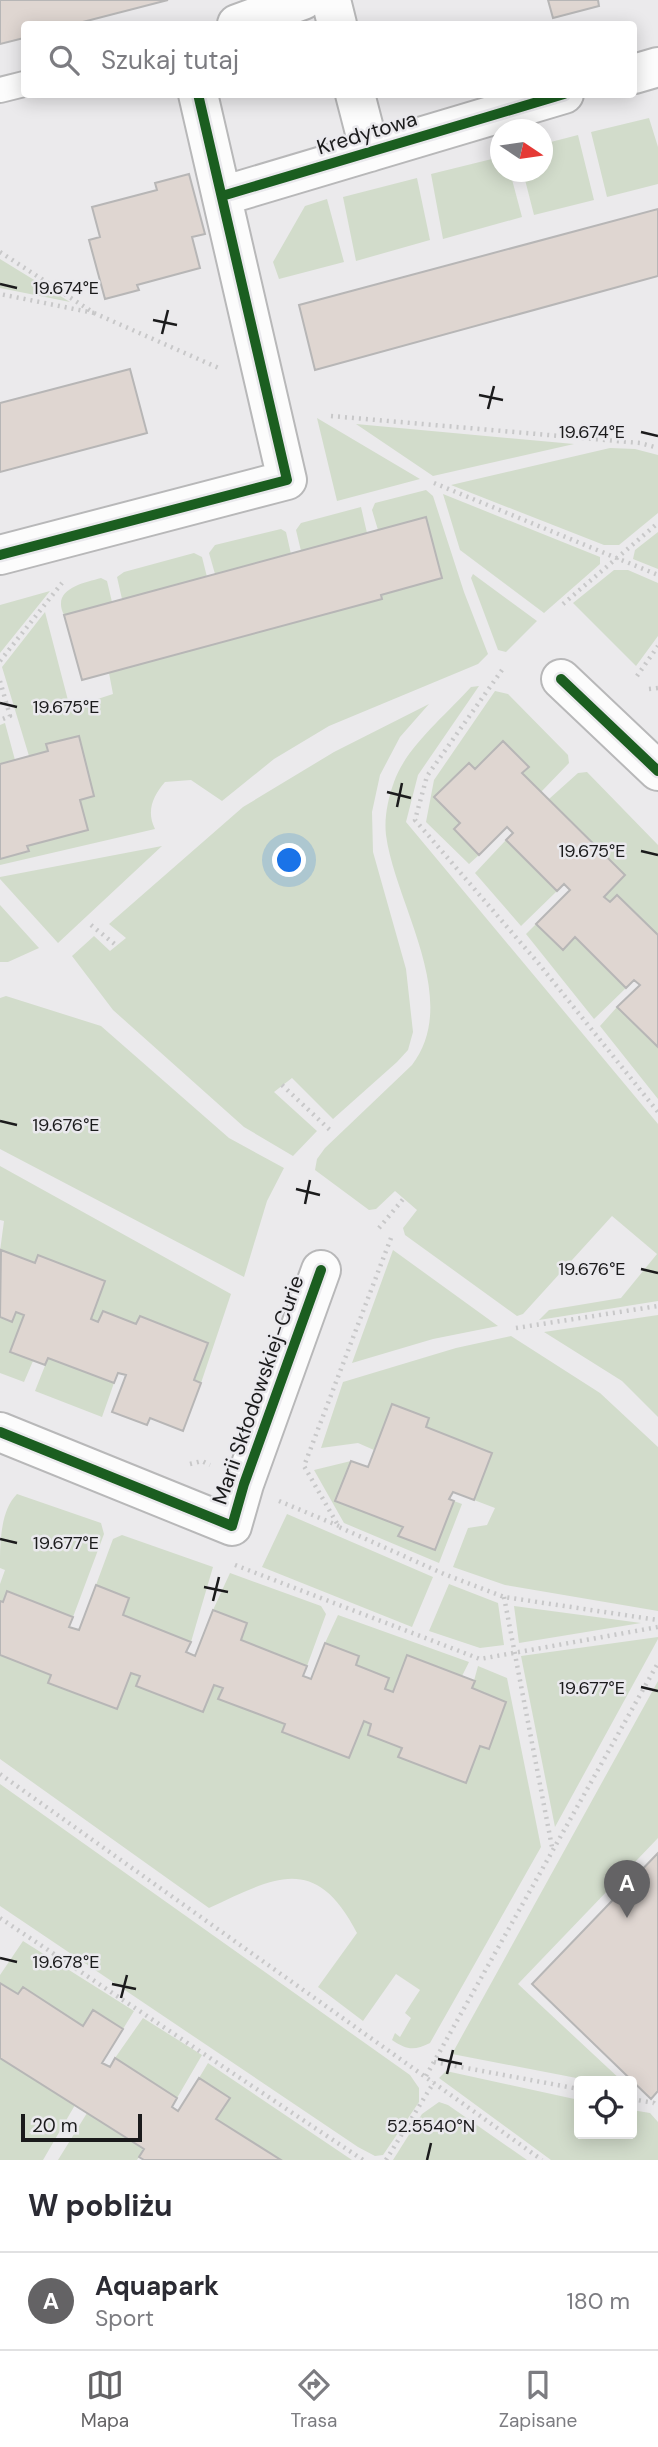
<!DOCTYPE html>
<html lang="pl">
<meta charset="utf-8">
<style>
body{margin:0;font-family:"DM Sans",sans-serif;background:#f2f2f3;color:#2b2b33}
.controls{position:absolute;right:21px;bottom:21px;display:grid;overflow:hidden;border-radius:7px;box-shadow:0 4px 18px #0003}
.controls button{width:63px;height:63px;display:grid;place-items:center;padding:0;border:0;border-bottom:2px solid #e1e1e2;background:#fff;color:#2b2b33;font:35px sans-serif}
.compass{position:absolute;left:490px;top:119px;width:63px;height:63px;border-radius:50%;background:#fff;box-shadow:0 4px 18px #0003;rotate:103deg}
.scale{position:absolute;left:21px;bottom:18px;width:121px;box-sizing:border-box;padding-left:7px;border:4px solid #1b1b1c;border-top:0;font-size:19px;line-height:24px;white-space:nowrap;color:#1b1b1c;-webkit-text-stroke:5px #eae9ed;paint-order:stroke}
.you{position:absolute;left:290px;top:861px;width:24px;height:24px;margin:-18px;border:5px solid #fff;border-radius:50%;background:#1a73e8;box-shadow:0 0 0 10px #1a73e833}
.badge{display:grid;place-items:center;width:46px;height:46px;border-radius:50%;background:#646365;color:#fff;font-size:23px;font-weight:700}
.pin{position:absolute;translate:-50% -58px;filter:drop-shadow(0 2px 4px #0008)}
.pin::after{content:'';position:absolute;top:37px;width:24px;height:21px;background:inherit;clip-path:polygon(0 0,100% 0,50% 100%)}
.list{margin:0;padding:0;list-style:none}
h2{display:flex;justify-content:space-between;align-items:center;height:91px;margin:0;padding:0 28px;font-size:30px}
h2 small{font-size:23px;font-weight:400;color:#7c7c81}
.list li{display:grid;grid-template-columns:46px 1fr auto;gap:21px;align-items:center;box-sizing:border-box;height:98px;padding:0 28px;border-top:2px solid #e1e1e2}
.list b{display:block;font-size:26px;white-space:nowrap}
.list p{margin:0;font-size:23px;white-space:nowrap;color:#7c7c81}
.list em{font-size:23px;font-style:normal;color:#7c7c81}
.icon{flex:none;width:38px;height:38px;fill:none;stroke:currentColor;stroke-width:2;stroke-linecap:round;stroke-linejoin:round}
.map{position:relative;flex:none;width:658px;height:2160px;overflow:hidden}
.search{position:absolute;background:#fff;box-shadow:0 4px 18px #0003;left:21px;right:21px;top:21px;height:77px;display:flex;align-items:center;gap:18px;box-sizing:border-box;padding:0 24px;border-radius:7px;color:#7c7c81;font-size:26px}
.sheet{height:189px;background:#fff}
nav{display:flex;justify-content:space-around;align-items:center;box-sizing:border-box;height:98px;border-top:2px solid #e1e1e2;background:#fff;font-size:19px;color:#7c7c81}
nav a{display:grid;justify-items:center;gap:4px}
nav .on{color:#646365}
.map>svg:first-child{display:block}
.green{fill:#d2dccb}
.building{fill:#dfd6d1;stroke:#b7b6b6;stroke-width:2}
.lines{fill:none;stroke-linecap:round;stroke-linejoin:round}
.lane-casing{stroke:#b8b8b9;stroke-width:28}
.street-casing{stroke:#b8b8b9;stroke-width:42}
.path{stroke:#c8c8c9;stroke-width:4.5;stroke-dasharray:2 5;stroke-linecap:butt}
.lane{stroke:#fcfcfc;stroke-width:24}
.street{stroke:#fcfcfc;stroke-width:38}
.cycleway-casing{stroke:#eae9ed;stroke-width:15}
.cycleway{stroke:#1b5e20;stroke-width:10}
.ticks{fill:none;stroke:#1b1b1c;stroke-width:2.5}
.labels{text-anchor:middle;stroke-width:5;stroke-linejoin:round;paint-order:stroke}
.street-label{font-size:21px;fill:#1b1b1c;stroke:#eae9ed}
.ticks-label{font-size:18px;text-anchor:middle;fill:#1b1b1c;stroke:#eae9ed;stroke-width:5;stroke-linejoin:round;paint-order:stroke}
</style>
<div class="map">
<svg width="658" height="2160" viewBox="0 0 658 2160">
<rect width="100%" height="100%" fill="#ebeaec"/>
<!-- green -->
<path class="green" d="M649,118L658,147V184L607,197L591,132Z
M578,135L594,200L534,215L523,172H542L543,144Z
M500,157V172H510L522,217L443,239L431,174Z
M417,178L430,240L356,261L343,197Z
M327,199L344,262L279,279L273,262L305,206Z
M0,259L70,302L0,288Z
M317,418L420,479L337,501Z
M356,424L574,444L433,476Z
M610,448L635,449L658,455V513L619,545H604L451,485Z
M426,490L433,496L464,592L488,654L478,664L329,726L274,759L222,801L191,780L165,782C153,796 146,811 155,829L0,865V859L28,852L27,846L87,830L80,800L94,796L79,736L47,744L48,751L29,756L2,667L45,612L70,708L113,694L109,673L442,578L424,518L378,530L372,510L375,503Z
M443,494L600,557V564L544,613L460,550Z
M361,507L367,533L301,551L296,530L301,523Z
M281,529L286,532L291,554L215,574L209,553L215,545Z
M658,532V569L633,559L635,550Z
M194,553L202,557L207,577L122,599L117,577L124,572Z
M614,570H628L658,583V636L636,666L573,603Z
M473,574L537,621L506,652L498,650L471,578Z
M101,578L107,581L112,602L64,615C51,589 83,583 101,578Z
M50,591L0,653V605Z
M479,686L418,775L406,822L658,1124V1301L539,1320L549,1310L621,1298L657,1254L612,1216L523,1314L517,1316L405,1235L403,1228L417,1210L395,1191L376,1209L369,1210L315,1170L317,1159L325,1148L412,1065C462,999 395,904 386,835C384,817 388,799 394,782C406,747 446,715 471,687Z
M495,691L508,694L568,755L569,763L541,792L522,773L529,766L503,741L475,769L469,763L435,797L460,823L454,829L479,855L469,864L426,822L434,780Z
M429,704L400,737L380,775L372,812L373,852L406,969L413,1032L408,1050L397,1062L333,1119L292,1078L274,1092L317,1131L293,1156L244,1127L113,1010L72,956L94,936L110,951L126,938L109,924L243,807L334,752Z
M5,723L15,760L0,764V725Z
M587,772L658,845V935L617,895L610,902L604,897L625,875L549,799L578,773Z
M506,840L557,891L521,926L475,873Z
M162,846L58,943L0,879V877Z
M0,905L39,948L8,962H0Z
M536,924L563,950L575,937L626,988L594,1019L526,934Z
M6,996L101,1026L229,1138L284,1168L267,1201L244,1277L0,1149V998Z
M617,1007L658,1047V1099L600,1026Z
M0,1166L231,1294L201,1383L194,1380L208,1343L140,1317L136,1324L103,1311L98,1322L91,1319L105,1281L39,1256L35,1263L0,1251L4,1221L0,1220Z
M393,1250L498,1326L433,1339L352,1363Z
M16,1312L24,1315L10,1352L33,1361L24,1382L0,1373V1317L12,1322Z
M658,1315V1417L622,1381L544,1332Z
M511,1336L600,1393L658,1447V1611L505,1585L453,1567L468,1528L487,1525L495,1508L474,1500L492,1453L426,1427L429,1418L392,1404L374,1450L358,1443L321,1448L343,1382L456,1348Z
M48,1358L114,1383L102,1417L35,1391Z
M351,1461L335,1501L403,1527L399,1536L434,1550L454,1501L462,1504L439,1563L344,1523L314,1470Z
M17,1494L101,1523L104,1534L73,1617L7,1591L3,1602L0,1601V1584L5,1570L0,1568C0,1544 0,1511 17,1494Z
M287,1514L433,1577L412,1627L262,1567Z
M122,1535L213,1567L191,1642L123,1615L129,1598L96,1585L113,1539Z
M230,1573L321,1606L326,1614L307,1666L241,1640L247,1623L213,1610Z
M449,1584L498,1603L504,1645L480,1648L429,1631Z
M514,1606L641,1623L519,1643Z
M338,1615L469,1662L462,1676L393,1692L385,1689L389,1678L356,1665L359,1656L325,1643Z
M658,1637V1639L555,1827L521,1656Z
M0,1655L51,1675L49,1683L116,1709L131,1673L140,1676L136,1686L203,1712L214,1685L223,1688L219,1699L285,1724L282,1732L349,1758L364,1721L371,1724L368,1735L402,1748L399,1757L465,1783L480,1746L489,1748L506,1702L472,1688L478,1666L507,1678L541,1847L430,2043C414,2051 407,2050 392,2040L395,2033L400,2037L411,2018L405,2013L420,1990L396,1974L363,2021L318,1987L357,1933C315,1852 274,1878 209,1908L0,1759Z
M658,1681V1838L518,1984L622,2081H592L452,2054Z
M0,1784L410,2075L419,2088V2102L383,2155L375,2156L358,2147L0,1906Z
M23,1941L134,2011L123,2029L94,2010L83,2026L23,1988L18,1994L0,1983V1975Z
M143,2018L202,2055L177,2098L115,2058Z
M0,2058L75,2105L43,2160H0Z
M208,2063L352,2160H281L216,2119L229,2098L199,2078Z
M446,2071L579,2100V2134H632V2110L650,2113L658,2122V2160H551L439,2078Z
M439,2102L448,2105L527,2160H393L422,2114Z
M87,2113L144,2149L137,2160H58Z"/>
<!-- building -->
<path class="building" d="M0,0H168L75,24H24V38L0,44Z
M548,0H598L599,6L553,18Z
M189,174L205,234L192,237L200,268L137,285L139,290L105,299L89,240L100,237L92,207L157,190L155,183Z
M658,209V276L315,370L299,305Z
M130,369L147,433L0,472V403Z
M426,517L442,578L381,595L382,599L82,680L64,615Z
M79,736L94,796L80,800L88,830L27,846L29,851L0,859V764L48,751L46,744Z
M503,741L529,767L522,773L625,875L604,897L610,902L617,895L658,935V1047L617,1007L640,985L634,980L626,988L575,937L563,950L536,924L570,890L564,884L557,891L506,840L513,833L507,827L479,855L454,829L460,823L434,797L469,763L475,769Z
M1,1250L35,1263L38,1255L105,1281L91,1319L98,1322L103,1311L136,1324L140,1316L208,1343L194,1380L201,1383L183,1431L150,1418L147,1425L112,1412L126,1375L118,1373L114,1383L48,1358L45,1365L10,1352L24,1315L16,1312L12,1322L0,1317Z
M392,1404L429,1418L426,1427L492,1453L474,1500L453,1492L449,1499L454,1501L435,1550L398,1536L403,1527L335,1501L351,1461L368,1467Z
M96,1585L129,1598L123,1615L191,1642L186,1652L195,1656L213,1610L247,1623L241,1640L307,1666L303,1676L311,1679L325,1643L359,1656L356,1665L389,1678L385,1689L393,1692L407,1655L475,1681L472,1688L506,1702L489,1749L480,1746L466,1783L398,1757L402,1748L368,1735L371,1724L364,1721L349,1758L282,1732L285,1724L218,1699L223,1688L214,1685L203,1712L136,1686L140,1676L131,1673L117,1709L48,1683L51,1675L0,1655V1601L3,1602L7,1591L73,1617L69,1627L79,1630Z
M658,1853V2091L651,2099L532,1984Z
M0,1983L18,1994L23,1987L83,2026L93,2010L123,2029L102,2063L110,2067L115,2058L177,2098L172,2107L178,2111L199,2078L230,2098L216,2119L281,2160H144L139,2157L144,2149L0,2058Z"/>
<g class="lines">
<defs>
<path id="lane" d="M0,90L24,84"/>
<path id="street" d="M331,0L337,24
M237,24L303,0
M634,74L658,67
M355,94L370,152
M222,196L564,94
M0,555L287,480L198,94
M561,679L658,771
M0,1432L232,1526L244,1484L321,1270"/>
</defs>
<!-- lane casing -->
<use href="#lane" class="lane-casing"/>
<!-- street casing -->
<use href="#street" class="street-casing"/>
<!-- path -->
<path class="path" d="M0,252L94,313L0,294
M94,313L221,369
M331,416L640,443L658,448
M434,483L658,575
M563,604L658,523
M0,661L62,583
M502,670L427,776L415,820L539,964L658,1112
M637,676L658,646
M0,681L10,716L0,720
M649,689L658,688
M91,925L117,946
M282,1085L331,1131
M379,1228L404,1198
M391,1238L304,1466L339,1527L444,1574L504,1597L658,1620
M516,1328L658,1306
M190,1464L202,1461L210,1465
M279,1501L339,1526
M235,1565L480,1659L658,1627
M504,1597L552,1847
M0,1774L542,2160
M0,1918L363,2160
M434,2062L579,2089
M426,2076L658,1663
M632,2099L654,2103L658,2107
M386,2160L434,2082"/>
<!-- lane -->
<use href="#lane" class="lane"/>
<!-- street -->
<use href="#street" class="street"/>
<defs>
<path id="cycleway" d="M222,196L564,94
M0,555L287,480L198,94
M561,679L658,771
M0,1432L232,1526L244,1484L321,1270"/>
</defs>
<!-- cycleway casing -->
<use href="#cycleway" class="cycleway-casing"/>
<!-- cycleway -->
<use href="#cycleway" class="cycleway"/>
</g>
<!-- ticks -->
<path class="ticks" d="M0,284L17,288M153,320L177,325M162,334L168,310M479,395L503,400M488,409L494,386M641,432L658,436M0,703L17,707M387,792L411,798M397,807L402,783M641,851L658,855M0,1121L17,1125M296,1189L320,1195M305,1204L310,1180M641,1269L658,1273M0,1539L17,1543M204,1587L228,1592M213,1601L219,1577M641,1687L658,1691M0,1958L17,1962M112,1984L136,1989M121,1998L127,1975M438,2059L462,2064M447,2074L453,2050M427,2160L431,2143"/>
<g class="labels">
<!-- street labels -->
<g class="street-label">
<text transform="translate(367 133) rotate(-17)" y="7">Kredytowa</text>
<text transform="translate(258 1390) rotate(-71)" y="7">Marii Skłodowskiej-Curie</text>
</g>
</g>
<g class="ticks-label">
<text x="66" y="294">19.674°E</text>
<text x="592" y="438">19.674°E</text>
<text x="66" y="713">19.675°E</text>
<text x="592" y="857">19.675°E</text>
<text x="66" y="1131">19.676°E</text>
<text x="592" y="1275">19.676°E</text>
<text x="66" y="1549">19.677°E</text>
<text x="592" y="1694">19.677°E</text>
<text x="66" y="1968">19.678°E</text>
<text x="431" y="2132">52.5540°N</text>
</g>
</svg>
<div class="controls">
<button><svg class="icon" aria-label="locate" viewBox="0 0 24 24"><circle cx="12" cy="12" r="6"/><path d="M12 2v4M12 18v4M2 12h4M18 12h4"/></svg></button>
</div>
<svg class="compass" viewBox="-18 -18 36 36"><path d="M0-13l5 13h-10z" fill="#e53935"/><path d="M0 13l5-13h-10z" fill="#7c7c81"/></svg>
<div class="scale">20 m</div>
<div class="you"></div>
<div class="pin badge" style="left:627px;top:1918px">A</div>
<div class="search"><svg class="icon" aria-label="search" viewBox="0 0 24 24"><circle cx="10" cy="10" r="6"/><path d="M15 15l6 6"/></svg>Szukaj tutaj</div>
</div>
<section class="sheet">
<h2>W pobliżu<small></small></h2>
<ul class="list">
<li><span class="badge">A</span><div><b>Aquapark</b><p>Sport</p></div><em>180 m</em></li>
</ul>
</section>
<nav>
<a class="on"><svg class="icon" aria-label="map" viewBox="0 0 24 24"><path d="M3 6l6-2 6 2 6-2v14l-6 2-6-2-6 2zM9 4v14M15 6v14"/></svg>Mapa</a>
<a><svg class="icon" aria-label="directions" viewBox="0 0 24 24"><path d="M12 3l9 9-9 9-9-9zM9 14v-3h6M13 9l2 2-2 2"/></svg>Trasa</a>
<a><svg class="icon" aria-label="saved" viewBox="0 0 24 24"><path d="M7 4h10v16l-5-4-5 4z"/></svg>Zapisane</a>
</nav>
